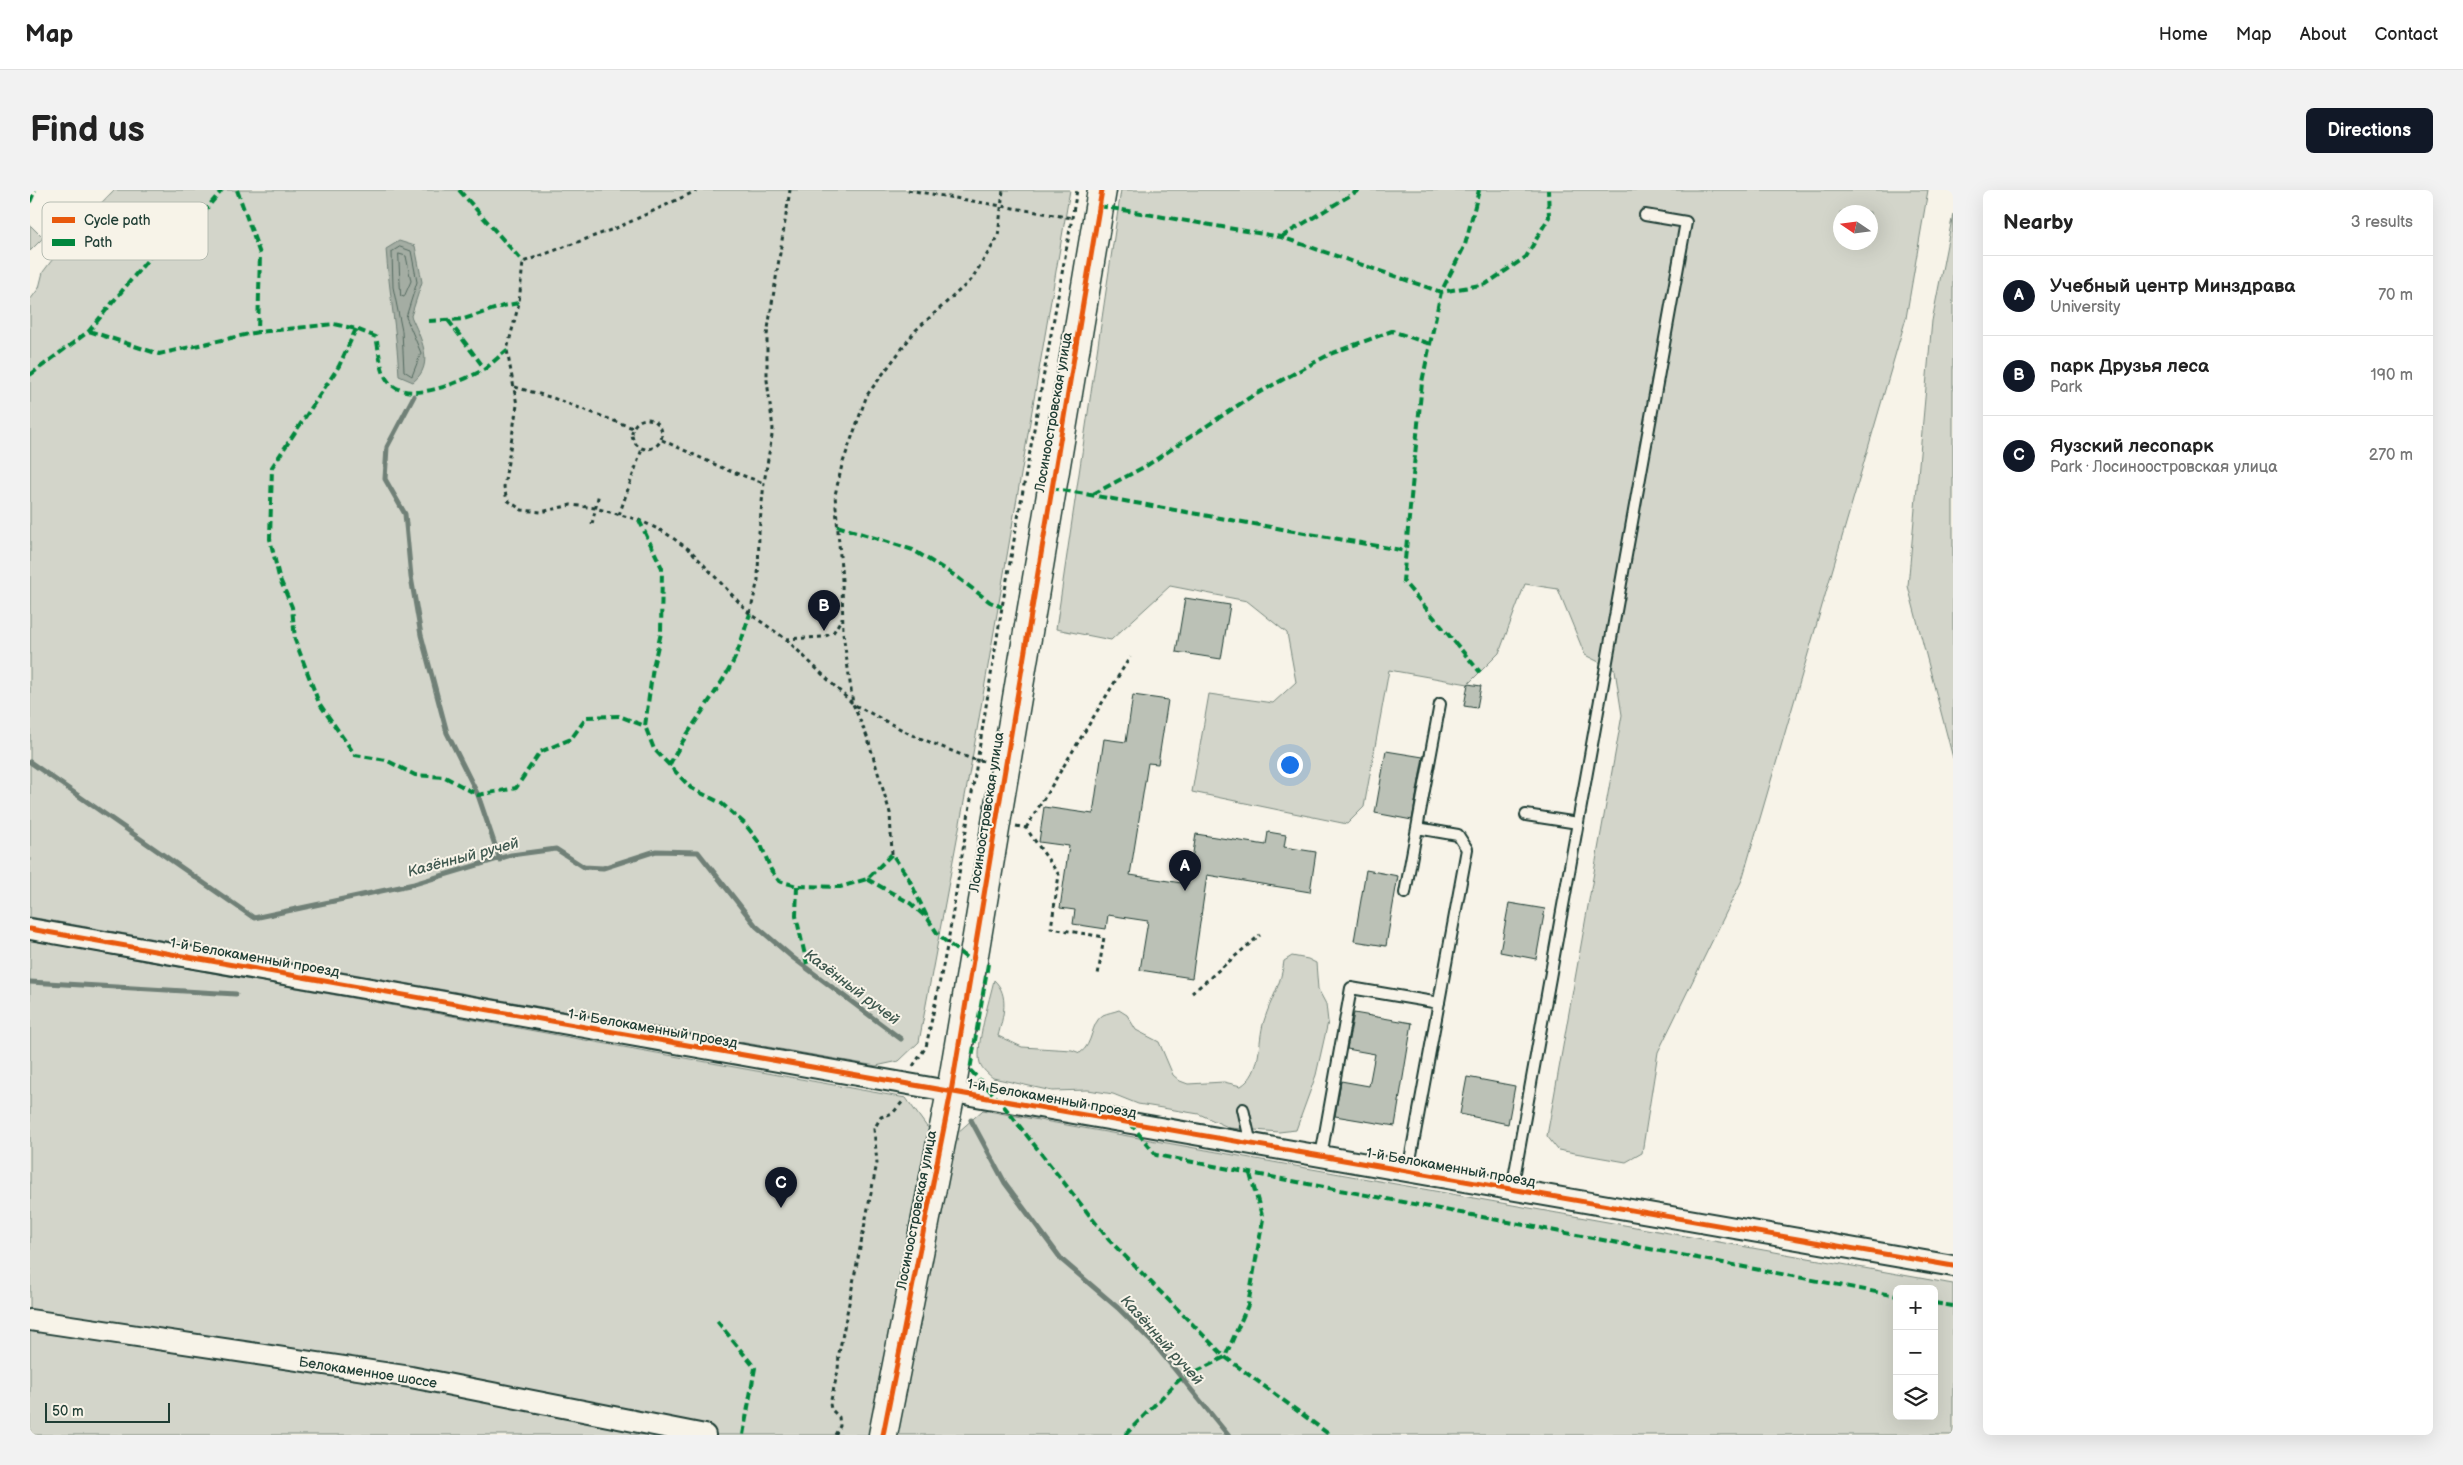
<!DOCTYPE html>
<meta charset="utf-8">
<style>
body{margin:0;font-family:"Balsamiq Sans",sans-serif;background:#f2f2f2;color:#222}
.controls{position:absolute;right:15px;bottom:15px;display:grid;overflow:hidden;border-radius:8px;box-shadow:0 5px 20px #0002}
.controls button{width:45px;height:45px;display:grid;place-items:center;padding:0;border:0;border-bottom:1px solid #e0e0e0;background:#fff;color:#222;font:25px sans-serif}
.compass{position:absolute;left:1803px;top:15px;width:45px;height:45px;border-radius:50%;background:#fff;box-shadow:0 5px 20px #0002;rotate:283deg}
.scale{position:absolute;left:15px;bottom:12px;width:125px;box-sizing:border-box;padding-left:5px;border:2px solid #1f3d34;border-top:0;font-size:14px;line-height:18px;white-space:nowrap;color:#1f3d34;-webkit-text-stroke:4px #f7f3e8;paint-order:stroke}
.you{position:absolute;left:1259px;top:574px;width:18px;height:18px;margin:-12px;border:4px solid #fff;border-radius:50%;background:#1a73e8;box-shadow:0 0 0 8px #1a73e833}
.badge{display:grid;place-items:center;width:32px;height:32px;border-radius:50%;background:#111827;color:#fff;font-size:16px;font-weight:700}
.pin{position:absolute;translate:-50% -41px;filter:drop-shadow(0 1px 2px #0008)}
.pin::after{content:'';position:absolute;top:26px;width:18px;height:15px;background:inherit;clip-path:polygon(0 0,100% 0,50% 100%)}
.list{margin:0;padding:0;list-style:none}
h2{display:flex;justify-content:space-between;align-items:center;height:65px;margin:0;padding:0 20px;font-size:21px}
h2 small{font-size:16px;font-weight:400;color:#767676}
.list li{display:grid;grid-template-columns:32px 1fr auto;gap:15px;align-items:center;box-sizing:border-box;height:80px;padding:0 20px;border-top:1px solid #e0e0e0}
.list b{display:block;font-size:19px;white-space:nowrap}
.list p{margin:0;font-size:16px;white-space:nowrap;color:#767676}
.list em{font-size:16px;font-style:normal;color:#767676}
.icon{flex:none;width:28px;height:28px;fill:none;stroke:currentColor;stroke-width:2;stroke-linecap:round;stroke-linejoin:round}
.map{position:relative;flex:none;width:1923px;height:1245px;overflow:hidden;border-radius:8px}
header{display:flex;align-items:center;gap:30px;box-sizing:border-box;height:70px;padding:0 25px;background:#fff;border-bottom:1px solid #e0e0e0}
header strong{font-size:24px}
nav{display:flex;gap:28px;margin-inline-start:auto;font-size:18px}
.intro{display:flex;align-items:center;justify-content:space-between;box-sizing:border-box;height:120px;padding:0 30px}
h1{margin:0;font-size:35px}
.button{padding:12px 22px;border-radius:8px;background:#111827;color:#fff;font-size:18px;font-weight:700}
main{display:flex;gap:30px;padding:0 30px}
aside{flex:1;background:#fff;border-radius:8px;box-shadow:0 5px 20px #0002}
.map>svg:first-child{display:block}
.green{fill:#d3d5ca;stroke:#79897f;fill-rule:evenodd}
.water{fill:#a4ada3;stroke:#6f8077}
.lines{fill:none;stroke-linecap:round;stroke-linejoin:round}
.shore{stroke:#546a60;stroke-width:1}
.stream{stroke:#6f8077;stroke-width:5}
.building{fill:#bbc1b6;stroke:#1f3d34}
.lane-casing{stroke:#1f3d34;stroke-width:14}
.street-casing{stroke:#1f3d34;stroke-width:24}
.secondary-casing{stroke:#1f3d34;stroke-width:31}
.path{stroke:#1f3d34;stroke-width:3;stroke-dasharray:4 4;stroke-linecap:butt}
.lane{stroke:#f7f3e8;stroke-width:10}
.street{stroke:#f7f3e8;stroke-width:20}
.secondary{stroke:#f7f3e8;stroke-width:28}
.quiet{stroke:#00873e;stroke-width:4;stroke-dasharray:8 4;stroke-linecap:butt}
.cycleway-casing{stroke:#f7f3e8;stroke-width:8}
.cycleway{stroke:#e8590c;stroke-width:5}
.labels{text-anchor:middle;stroke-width:4;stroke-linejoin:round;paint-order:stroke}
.street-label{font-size:14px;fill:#1f3d34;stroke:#f7f3e8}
.water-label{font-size:15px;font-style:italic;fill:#405950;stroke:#f7f3e8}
.key{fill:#f7f3e8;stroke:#b6bcb2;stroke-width:1}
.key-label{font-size:14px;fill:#1f3d34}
</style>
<header>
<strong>Map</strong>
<nav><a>Home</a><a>Map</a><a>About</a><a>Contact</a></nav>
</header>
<div class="intro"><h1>Find us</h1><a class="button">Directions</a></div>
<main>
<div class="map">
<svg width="1923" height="1245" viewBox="0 0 1923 1245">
<rect width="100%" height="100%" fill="#f7f3e8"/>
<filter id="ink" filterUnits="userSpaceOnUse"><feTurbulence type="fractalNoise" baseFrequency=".02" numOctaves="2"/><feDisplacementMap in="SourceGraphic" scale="10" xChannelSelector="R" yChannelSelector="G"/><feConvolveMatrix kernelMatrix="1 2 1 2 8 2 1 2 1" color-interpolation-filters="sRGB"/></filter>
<g filter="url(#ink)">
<!-- green -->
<path class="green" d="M84,0H1040L942,569L889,852L869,871L846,876L0,727V110L9,98L13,82L44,41Z
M1091,0H1898L1876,128L1712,690L1628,862L1612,963L1596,972L1528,960L1517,946L1592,525L1585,480L1555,465L1528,399L1495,394L1469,463L1438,494L1359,480L1334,617L1317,634L1162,602L1179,504L1243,513L1266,492L1257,443L1217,411L1140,396L1081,450L1026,439ZM1810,22H1840V52H1810Z
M1923,24V568L1878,396L1902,131Z
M0,35L13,48L0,61Z
M0,750L876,908L897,937L927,943L953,920L1923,1094V1245H0ZM1867,1099H1904V1226H1867Z
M1262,766L1278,769L1286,773L1288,799L1296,814L1298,832L1286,885L1266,940L1249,942L1200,938L1169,924L1108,914L1083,904L1058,900L1022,901L963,888C958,884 952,879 950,873C945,857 960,808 964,790C980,805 973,827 968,846L992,857L1042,860L1050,863C1064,854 1060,833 1073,825C1077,823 1084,822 1089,820L1097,825L1106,840L1129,852L1143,885L1150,891L1158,894L1194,892L1211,896C1233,882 1227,852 1234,831C1241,808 1251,796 1254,771Z"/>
<!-- water -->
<path class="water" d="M369,51L385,56L392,92L381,126C390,147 406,174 383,192L369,186C367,143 359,101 356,59Z"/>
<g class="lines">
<!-- shore -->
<path class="shore" d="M370,57L381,61L387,92L376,127L391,163L382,186L374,181L372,141L363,97L362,62Z
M369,64L376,66L381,91L374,107L371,106Z"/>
<!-- stream -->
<path class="stream" d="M384,206L357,257L355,289L375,324L381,387L391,445L417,543L448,605L470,670
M0,572L224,728L384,694L481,665L526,659L554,677L573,678L626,661L668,662L726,736L762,767L871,849
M0,792L206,804
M941,930L975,993L1032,1070L1088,1118L1125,1155L1198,1245"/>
</g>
<!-- building -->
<path class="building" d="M1155,408L1200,415L1191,469L1146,462Z
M1438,494L1451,496L1447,518L1434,516Z
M1103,505L1138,510L1128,574L1118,573L1100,685L1158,694L1166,644L1236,655L1238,642L1256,645L1254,657L1286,662L1280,702L1177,685L1162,788L1110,780L1118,731L1078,725L1076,739L1043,734L1045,720L1030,718L1039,656L1009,652L1014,617L1063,624L1074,549L1096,552Z
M1356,561L1393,567L1382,630L1345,623Z
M1336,680L1368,686L1356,756L1324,751Z
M1479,713L1515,719L1506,769L1470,762Z
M1324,823L1382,833L1365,936L1305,926L1311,891L1339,896L1345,864L1317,859Z
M1437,887L1485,896L1478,934L1430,924Z"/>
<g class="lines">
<defs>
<path id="lane" d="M1496,625L1548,633
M1375,703L1410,514
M1213,919L1221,954
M1291,966L1321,798L1409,813
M1378,981L1437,659L1428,645L1387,638
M1482,999L1656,32L1615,25"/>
<path id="street" d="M0,739L969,910L1923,1076
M0,1130L381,1187L675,1245"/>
<path id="secondary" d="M853,1245L921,902L1072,0"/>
</defs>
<!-- lane casing -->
<use href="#lane" class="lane-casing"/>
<!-- street casing -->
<use href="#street" class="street-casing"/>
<!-- secondary casing -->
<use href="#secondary" class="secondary-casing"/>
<!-- path -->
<path class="path" d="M668,0L589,37L493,72L489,113L477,160L487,215L474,297L477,310L492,320L511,322L541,315L565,318L609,330L634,342L660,360L720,424L756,449L823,514L882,545L942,569L955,571
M878,0L1042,28
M485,197L523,208L603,238
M602 244a15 15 0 1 1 30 0a15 15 0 1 1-30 0Z
M632,250L697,280L734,293
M589,325L612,259
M562,334L569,303
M720,423L728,390L729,342L734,293L743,239L737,190V145L760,0
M756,449L793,447L803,443L812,428
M986,636L996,638L1029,685L1021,738L1074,747L1068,785
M996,638L1100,467
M862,664L860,623L838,549L823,514L813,443L812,390L805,305L812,275L837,205L886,140L941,90L968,47L973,0
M1162,803L1230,745
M883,876L896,857L918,752L972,417L1047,0
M805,1245L810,1236L809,1227L801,1219L800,1214L808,1181L809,1163L847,973L844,939L851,927L863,923L874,910"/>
<!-- lane -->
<use href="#lane" class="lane"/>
<!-- street -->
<use href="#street" class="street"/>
<!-- secondary -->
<use href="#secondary" class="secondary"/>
<!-- quiet -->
<path class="quiet" d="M207,0L230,64L228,142
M429,0L493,72
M1449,0L1435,55L1411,102L1392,192L1373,391L1450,482
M0,12L5,0
M1069,16L1251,47L1411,102L1456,94L1496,67L1519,27L1518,0
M1251,47L1329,0
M418,130L455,179L477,160
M399,131L434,129L473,116L489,113
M326,139L309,176L242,277L240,349L249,387L262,417L265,450L289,513L325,565L356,570L385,585L415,587L448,605L486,598L510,562L541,549L557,527L589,526L615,536
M59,141L129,164L228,142L304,134L326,139L346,147C349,159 350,181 358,191C378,217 434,190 455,179
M0,185L59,141L124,62L152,48L192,0
M1021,298L1376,361
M1063,304L1116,276L1219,208L1300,164L1362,141L1400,154
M609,330L632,378L631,443L623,477L615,536L624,559L661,598L691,613L715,634L731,655L741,680L749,691L767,696L810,697L837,689L862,664L879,689L898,729
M807,336L883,360L927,387L960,412L972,417
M639,576C657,540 683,509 702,474C710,459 714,440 720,424
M837,689L880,713L898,729L909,746L943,773
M767,696L766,726L777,774
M958,774L940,880L969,910L1079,1050L1195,1167L1300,1245
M1100,933L1126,965L1867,1106
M1904,1113L1923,1116
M687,1131L725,1178L713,1245
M1095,1245L1149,1190L1195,1167L1218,1115L1233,1029L1220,984"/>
<defs>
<path id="cycleway" d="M0,739L969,910L1923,1076
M853,1245L921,902L1072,0"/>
</defs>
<!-- cycleway casing -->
<use href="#cycleway" class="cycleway-casing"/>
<!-- cycleway -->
<use href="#cycleway" class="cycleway"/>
</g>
</g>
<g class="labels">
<!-- street labels -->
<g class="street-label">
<text transform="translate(1023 222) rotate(-80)" y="5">Лосиноостровская улица</text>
<text transform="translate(956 622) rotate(-81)" y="5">Лосиноостровская улица</text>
<text transform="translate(225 767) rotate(10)" y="5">1-й Белокаменный проезд</text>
<text transform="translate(623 838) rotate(10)" y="5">1-й Белокаменный проезд</text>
<text transform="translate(1022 908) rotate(10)" y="5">1-й Белокаменный проезд</text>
<text transform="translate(1421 977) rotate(10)" y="5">1-й Белокаменный проезд</text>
<text transform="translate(886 1020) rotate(-79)" y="5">Лосиноостровская улица</text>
<text transform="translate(338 1182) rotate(9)" y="5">Белокаменное шоссе</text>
</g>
<!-- water labels -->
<g class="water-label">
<text transform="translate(433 667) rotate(-15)" y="5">Казённый ручей</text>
<text transform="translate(822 797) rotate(37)" y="5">Казённый ручей</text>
<text transform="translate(1132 1150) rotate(48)" y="5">Казённый ручей</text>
</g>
</g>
<!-- legend -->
<rect x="12" y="12" width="166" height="58" rx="8" class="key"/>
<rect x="22" y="27" width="23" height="6" fill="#e8590c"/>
<rect x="22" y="49" width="23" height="7" fill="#00873e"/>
<g class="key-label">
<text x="54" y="35">Cycle path</text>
<text x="54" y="57">Path</text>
</g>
</svg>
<div class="controls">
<button>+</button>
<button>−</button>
<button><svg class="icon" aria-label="layers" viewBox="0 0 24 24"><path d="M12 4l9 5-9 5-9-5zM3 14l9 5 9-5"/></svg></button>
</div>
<svg class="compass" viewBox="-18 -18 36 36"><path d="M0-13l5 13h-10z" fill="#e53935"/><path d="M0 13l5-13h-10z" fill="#767676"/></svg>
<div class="scale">50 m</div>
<div class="you"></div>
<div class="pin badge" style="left:1155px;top:701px">A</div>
<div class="pin badge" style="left:794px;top:441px">B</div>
<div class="pin badge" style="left:751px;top:1018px">C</div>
</div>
<aside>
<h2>Nearby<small>3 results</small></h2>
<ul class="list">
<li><span class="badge">A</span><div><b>Учебный центр Минздрава</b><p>University</p></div><em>70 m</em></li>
<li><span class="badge">B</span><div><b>парк Друзья леса</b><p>Park</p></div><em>190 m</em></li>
<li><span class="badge">C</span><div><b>Яузский лесопарк</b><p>Park · Лосиноостровская улица</p></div><em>270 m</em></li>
</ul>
</aside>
</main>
